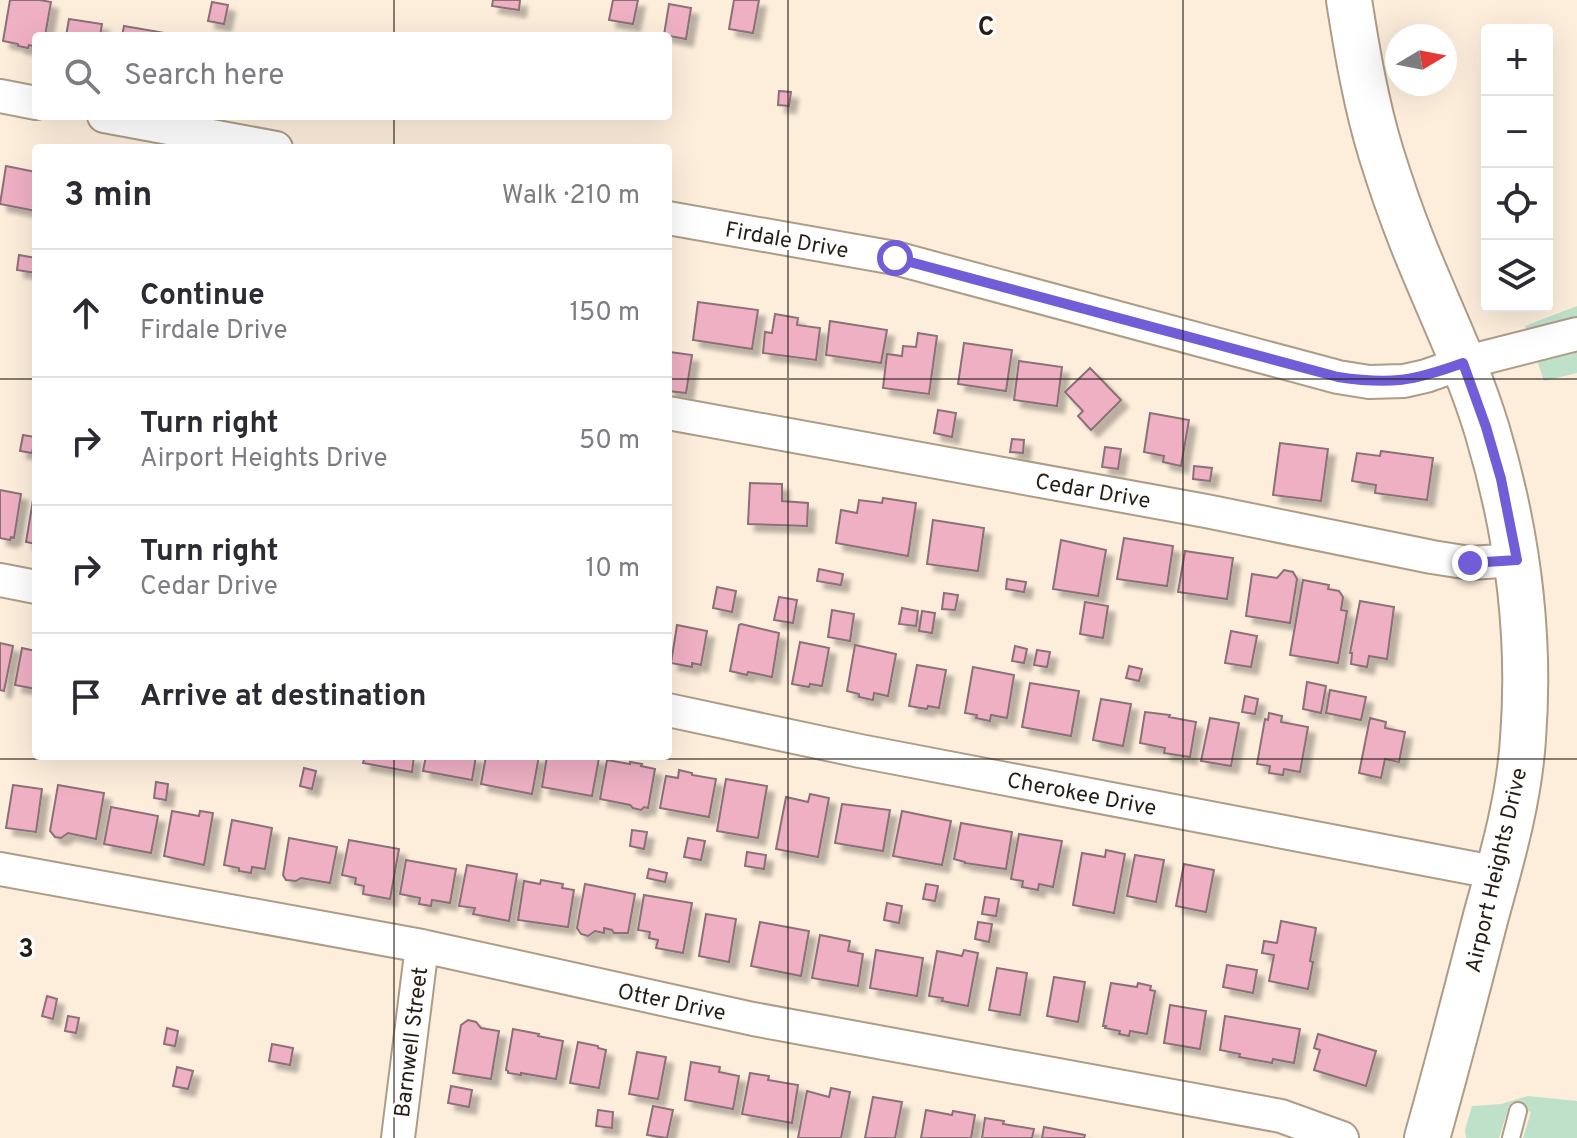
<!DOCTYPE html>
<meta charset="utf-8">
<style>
body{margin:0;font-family:Overpass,sans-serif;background:#f2f2f3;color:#2b2b33}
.controls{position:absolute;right:24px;top:24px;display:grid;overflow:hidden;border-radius:8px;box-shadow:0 8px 32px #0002}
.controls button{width:72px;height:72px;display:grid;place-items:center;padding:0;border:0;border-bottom:2px solid #e1e1e2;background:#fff;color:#2b2b33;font:40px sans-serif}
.compass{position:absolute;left:1385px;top:24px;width:72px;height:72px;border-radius:50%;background:#fff;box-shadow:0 8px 32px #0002;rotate:80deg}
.stop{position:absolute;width:24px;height:24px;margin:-18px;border:6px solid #715dd7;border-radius:50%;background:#fff}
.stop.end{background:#715dd7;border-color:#fff;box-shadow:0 2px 8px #0008}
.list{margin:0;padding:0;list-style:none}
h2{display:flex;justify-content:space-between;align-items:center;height:104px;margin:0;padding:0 32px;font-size:34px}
h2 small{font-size:26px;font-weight:400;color:#7c7c81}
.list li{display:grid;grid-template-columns:52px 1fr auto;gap:24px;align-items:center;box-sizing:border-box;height:128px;padding:0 32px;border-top:2px solid #e1e1e2}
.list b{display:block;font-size:30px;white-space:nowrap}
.list p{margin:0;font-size:26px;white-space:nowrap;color:#7c7c81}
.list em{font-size:26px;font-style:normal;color:#7c7c81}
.icon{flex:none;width:44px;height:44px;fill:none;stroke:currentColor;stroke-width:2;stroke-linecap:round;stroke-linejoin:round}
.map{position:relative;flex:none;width:1577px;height:1138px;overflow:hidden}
.search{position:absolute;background:#fff;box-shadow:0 8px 32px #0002;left:32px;top:32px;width:640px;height:88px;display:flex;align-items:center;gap:20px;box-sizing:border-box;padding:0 28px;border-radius:8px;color:#7c7c81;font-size:30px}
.panel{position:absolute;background:#fff;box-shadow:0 8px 32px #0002;left:32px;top:144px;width:640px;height:616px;border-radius:8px}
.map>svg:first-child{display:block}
.green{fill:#c0e1c9}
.building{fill:#efb0c4;stroke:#8b7078;stroke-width:2;filter:url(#shadow)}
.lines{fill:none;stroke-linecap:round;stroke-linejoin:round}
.lane-casing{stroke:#ad9c87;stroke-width:20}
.street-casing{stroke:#ad9c87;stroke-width:36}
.secondary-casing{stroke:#ad9c87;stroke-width:48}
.lane{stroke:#fff;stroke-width:16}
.street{stroke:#fff;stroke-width:32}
.secondary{stroke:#fff;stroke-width:44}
.route{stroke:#715dd7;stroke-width:10}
.grid{fill:none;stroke:#251e16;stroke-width:2;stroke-opacity:0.55}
.labels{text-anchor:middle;stroke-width:6;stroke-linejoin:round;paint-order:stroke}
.street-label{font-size:22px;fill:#251e16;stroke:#fff}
.grid-label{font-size:26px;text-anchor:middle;font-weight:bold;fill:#251e16;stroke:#fff;stroke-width:6;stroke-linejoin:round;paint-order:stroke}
</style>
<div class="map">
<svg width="1577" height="1138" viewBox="0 0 1577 1138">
<defs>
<filter id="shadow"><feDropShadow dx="7" dy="7" stdDeviation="2" flood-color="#0004"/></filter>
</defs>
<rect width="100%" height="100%" fill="#fdeedc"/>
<!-- green -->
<path class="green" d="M1577,306V373L1544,381L1525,326Z
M1528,1096L1577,1101V1138H1523L1531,1112L1509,1106L1499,1138H1466L1465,1130L1472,1106L1501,1104Z"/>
<!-- building -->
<path class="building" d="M10,0H40L51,2L45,36H36V47L29,45L28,48L18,46V44L3,41Z
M493,0H520L519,10L492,6Z
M613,0H638L633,24L609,20Z
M734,0H759L753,33L729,29Z
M212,2L228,5L224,24L208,21Z
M669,4L691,8L686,39L664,35Z
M69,19L102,24L100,36H66Z
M124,26L165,33V36H122Z
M779,91L791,92L789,106L778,105Z
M6,166L36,172V211L0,204Z
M19,255L36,258V273L17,270Z
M698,302L758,310L752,349L693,340Z
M775,314L798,318L797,325L820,328L816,360L763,353L765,332L772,333Z
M830,321L887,330L881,363L826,355Z
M918,333L937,336L929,394L883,388L887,354L902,356L903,346L916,347Z
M964,343L1012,350L1006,391L958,384Z
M670,352L692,355L686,393L668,391V368Z
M1019,361L1062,367L1057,406L1014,400Z
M1090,368L1121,400L1091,430L1078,416L1083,411L1065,392Z
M938,410L956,413L952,437L934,433Z
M1150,413L1189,420L1181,466L1163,462L1164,456L1144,452Z
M23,435L35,437L32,453L20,451Z
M1012,439L1024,440L1023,453L1010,452Z
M1280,443L1328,449L1321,501L1273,495Z
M1105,447L1121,449L1118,469L1102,467Z
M1381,451L1433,458L1427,500L1375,493L1376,485L1352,481L1357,453L1380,456Z
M1194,466L1212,468L1210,481L1193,479Z
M750,483L782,484V501L808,503L807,526L748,524Z
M0,490L21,494L14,538L11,537L10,540L0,538Z
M883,498L916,503L908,556L836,543L841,510L857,513L859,500L882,503Z
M33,500H36V544L26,542Z
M933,520L984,528L978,571L927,564Z
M1124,538L1173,546L1167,586L1117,579Z
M1061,540L1106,550L1098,596L1053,589Z
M1185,551L1233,558L1227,599L1178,592Z
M819,569L843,574L841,585L817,581Z
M1284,570L1293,572L1297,579L1290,623L1246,616L1252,574L1277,578Z
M1007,579L1026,582L1024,592L1006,589Z
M1303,580L1329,585L1328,589L1339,591L1343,597L1341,610L1347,611L1338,663L1290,655Z
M717,587L736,591L732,612L713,608Z
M944,593L958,595L955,610L942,609Z
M779,597L797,600L793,623L774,620Z
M1360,601L1394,607L1387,659L1369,656L1367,667L1351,664L1352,653H1350Z
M1085,602L1108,606L1103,638L1080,634Z
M902,608L918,611L916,626L899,624Z
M832,610L854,614L850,641L828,637Z
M922,611L935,613L932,633L919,631Z
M741,624L779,633L772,677L748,672L747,675L730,671L739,625Z
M677,625L707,631L701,665L692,663V667L671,663Z
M1231,631L1257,636L1251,667L1225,663Z
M800,642L829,648L822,686L810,684L809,687L792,684Z
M0,643L13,646L4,691L0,690Z
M855,645L896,654L888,696L874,693L873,700L859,697V694L847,691Z
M1015,646L1027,649L1024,663L1012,661Z
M22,648L36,651V689L15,685Z
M1037,650L1050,652L1047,667L1034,665Z
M917,665L946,670L939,708L928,706L927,709L909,706Z
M1129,666L1142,669L1139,681L1126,678Z
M973,667L1014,675L1007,718L991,715L990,721L976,718L977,715L965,713Z
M1307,682L1326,686L1321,713L1303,709Z
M1030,683L1079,691L1071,736L1022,727Z
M1330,690L1366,697L1361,720L1326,713Z
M1245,696L1258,699L1255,714L1242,712Z
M1101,699L1131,704L1123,746L1093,740Z
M1145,712L1170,715L1169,717L1196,722L1190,757L1164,753L1165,748L1140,743Z
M1269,713L1282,716L1281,722L1308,727L1300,772L1284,769L1283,775L1269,773L1270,766L1257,764L1265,719L1268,720Z
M1210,718L1239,723L1231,766L1201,761Z
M1370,718L1386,722L1385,728L1405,732L1399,762L1385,759L1381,778L1359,773Z
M365,756H414L412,772L363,763Z
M426,756H476L472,780L423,771Z
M486,756H539L532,794L481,784Z
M547,756H588L599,758L592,796L542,787Z
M607,760L630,764V762L642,764L641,766L655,769L648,808L644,807L641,810L633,808L630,805L600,799Z
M304,768L316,771L312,789L300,786Z
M679,770L692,773V775L716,779L709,817L660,808L666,776L678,778Z
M726,779L767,786L758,838L717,831Z
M156,782L168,784L166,800L154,798Z
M13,785L42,789L36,832L6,828Z
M58,785L104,793L96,839L68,833L61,838L55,837L50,831Z
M810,794L829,798L818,857L776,849L786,797L808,802Z
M842,804L890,810L883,851L835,843Z
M111,807L158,816L151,853L104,844Z
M172,811L199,816L200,811L213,813L204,865L164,856Z
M902,811L951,821L942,865L893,856Z
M232,820L272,828L265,869L252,867L251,873L239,871V868L224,865Z
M961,823L1012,832L1006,869L965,863V862L954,859Z
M632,830L647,832L644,849L630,846Z
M1019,834L1062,841L1053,887L1039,884L1038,890L1022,887L1023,881L1011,879Z
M289,838L337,847L330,883L301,878L296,881L286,880L283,875Z
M688,838L705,841L701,860L684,857Z
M349,840L399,849L390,899L363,894L364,886L355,884L356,878L342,875Z
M1106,850L1125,854L1114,913L1073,905L1082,853L1105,857Z
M747,852L766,855L764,869L745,866Z
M1135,855L1164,860L1156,902L1127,896Z
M406,860L456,869L450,903L432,900L431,906L419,904L420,898L400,894Z
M1184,864L1214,870L1206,912L1176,906Z
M467,865L517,874L509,921L473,914L475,908L459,906Z
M649,869L667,873L665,882L647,878Z
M541,880L563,884L562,888L574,890L568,927L518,920L524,881L540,884Z
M585,884L635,894L628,933H614L612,930L604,928V933L595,931L588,936L581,934L577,928Z
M926,884L938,886L935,901L923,899Z
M644,895L692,903L683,953L656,948L658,940L649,938L650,932L638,930Z
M985,897L999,899L996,916L982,914Z
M887,903L902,906L899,923L884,920Z
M706,914L736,919L729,962L699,956Z
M1281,921L1316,928L1310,961L1313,962L1308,989L1269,981L1274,955L1262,953L1264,941L1277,943Z
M760,922L809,931L801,976L751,966Z
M978,922L992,924L989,942L975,939Z
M820,935L850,941L848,951L863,954L858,986L812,978Z
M876,950L923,958L917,996L870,988Z
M964,950L978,953L968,1006L942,1001L943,998L929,996L937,951L962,956Z
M1227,965L1257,970L1253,993L1223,987Z
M997,968L1027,973L1020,1015L989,1010Z
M1054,977L1085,982L1078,1022L1047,1016Z
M1111,983L1137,987L1138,983L1151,986L1150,990L1155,991L1147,1034L1130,1031L1129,1036L1119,1034L1120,1031L1105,1028L1106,1026H1103Z
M47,996L57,999L53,1019L42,1016Z
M1170,1005L1206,1011L1200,1049L1164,1043Z
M68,1016L79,1018L76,1033L65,1031Z
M1225,1016L1300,1029L1294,1063L1273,1059L1272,1063L1239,1057L1240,1054L1220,1050Z
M468,1020L476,1022L481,1028L499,1031L491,1079L453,1073L461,1025Z
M167,1028L178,1031L175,1046L164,1044Z
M513,1029L539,1034L538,1036L563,1041L556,1079L521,1073V1075L508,1073V1071L506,1070Z
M1318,1034L1376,1051L1366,1086L1314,1070L1320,1050L1314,1048Z
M578,1042L598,1046V1048L606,1050L599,1088L570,1083Z
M272,1044L293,1048L290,1065L269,1061Z
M637,1052L666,1057L658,1099L629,1094Z
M691,1062L720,1067L719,1072L739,1076L733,1109L685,1100Z
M177,1067L193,1071L188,1089L173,1086Z
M750,1073L769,1076L768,1080L798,1085L792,1123L742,1114Z
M451,1086L472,1090L469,1107L448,1103Z
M831,1088L850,1092L841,1138H798L807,1091L829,1097Z
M873,1097L902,1102L895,1138H865Z
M653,1106L673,1110L667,1138L647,1135Z
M598,1110L613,1112L612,1128L596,1126Z
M926,1110L952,1115L953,1111L975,1115L971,1138H921Z
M985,1118L1004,1121L1003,1124L1034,1129L1032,1138H982Z
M1044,1127L1085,1135L1084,1138H1042Z"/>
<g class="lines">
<defs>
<path id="lane" d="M1511,1138L1518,1111"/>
<path id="street" d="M0,96L36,103
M104,116L276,148
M668,218L895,258L1338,377L1369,382L1404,381L1426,376L1463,363L1577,334
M668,413L1206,511L1432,557L1470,563L1517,560
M0,580L36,587
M668,710L860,751L1498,873
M0,869L422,946L753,1019L1281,1116L1342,1138
M398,1138L422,946"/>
<path id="secondary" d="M1349,0C1357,51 1366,104 1381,153C1390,182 1400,211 1411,239C1436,303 1467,364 1487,430C1517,530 1531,635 1523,739C1519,800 1502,858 1486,916C1467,990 1448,1064 1427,1138"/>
</defs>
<!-- lane casing -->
<use href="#lane" class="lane-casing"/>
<!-- street casing -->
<use href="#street" class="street-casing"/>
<!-- secondary casing -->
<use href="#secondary" class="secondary-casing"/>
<!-- lane -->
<use href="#lane" class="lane"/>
<!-- street -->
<use href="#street" class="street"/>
<!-- secondary -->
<use href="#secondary" class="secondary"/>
</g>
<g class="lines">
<!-- route -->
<path class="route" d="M895,258L1338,377C1391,385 1413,381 1463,363L1486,427L1501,479L1517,560L1470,563"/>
</g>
<!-- grid -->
<path class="grid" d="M394,0V36M788,0V1138M1183,0V1138M394,116V148M0,379H36M668,379H1577M394,756V1138M0,759H1577"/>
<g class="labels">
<!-- street labels -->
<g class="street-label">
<text transform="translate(787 239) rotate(10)" y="8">Firdale Drive</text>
<text transform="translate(1093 490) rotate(10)" y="8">Cedar Drive</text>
<text transform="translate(1082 793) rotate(11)" y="8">Cherokee Drive</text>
<text transform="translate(1495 870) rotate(-77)" y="8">Airport Heights Drive</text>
<text transform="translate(672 1001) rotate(12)" y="8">Otter Drive</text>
<text transform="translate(410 1042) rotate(-83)" y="8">Barnwell Street</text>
</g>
</g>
<g class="grid-label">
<text x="986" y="35">C</text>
<text x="26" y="957">3</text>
</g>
</svg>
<div class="controls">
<button>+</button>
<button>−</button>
<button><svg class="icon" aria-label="locate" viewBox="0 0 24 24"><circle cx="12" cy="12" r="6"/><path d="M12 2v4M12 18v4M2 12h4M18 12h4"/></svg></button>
<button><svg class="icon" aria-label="layers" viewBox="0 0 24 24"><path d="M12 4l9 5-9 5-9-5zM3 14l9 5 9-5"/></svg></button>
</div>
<svg class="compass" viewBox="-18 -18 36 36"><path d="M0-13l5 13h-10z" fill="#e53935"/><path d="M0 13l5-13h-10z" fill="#7c7c81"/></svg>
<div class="stop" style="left:895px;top:258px"></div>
<div class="stop end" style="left:1470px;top:563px"></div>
<div class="search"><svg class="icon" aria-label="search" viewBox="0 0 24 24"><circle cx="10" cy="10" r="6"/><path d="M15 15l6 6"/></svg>Search here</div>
<section class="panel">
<h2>3 min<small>Walk · 210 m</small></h2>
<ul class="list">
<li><svg class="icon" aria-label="ahead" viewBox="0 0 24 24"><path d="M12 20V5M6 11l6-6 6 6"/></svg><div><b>Continue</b><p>Firdale Drive</p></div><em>150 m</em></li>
<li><svg class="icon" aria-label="right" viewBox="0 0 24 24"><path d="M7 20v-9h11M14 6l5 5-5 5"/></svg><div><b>Turn right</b><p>Airport Heights Drive</p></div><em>50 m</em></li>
<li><svg class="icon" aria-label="right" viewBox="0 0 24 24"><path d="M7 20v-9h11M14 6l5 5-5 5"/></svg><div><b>Turn right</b><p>Cedar Drive</p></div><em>10 m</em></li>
<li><svg class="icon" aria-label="arrive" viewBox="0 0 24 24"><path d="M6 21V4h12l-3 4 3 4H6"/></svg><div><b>Arrive at destination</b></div></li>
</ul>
</section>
</div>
